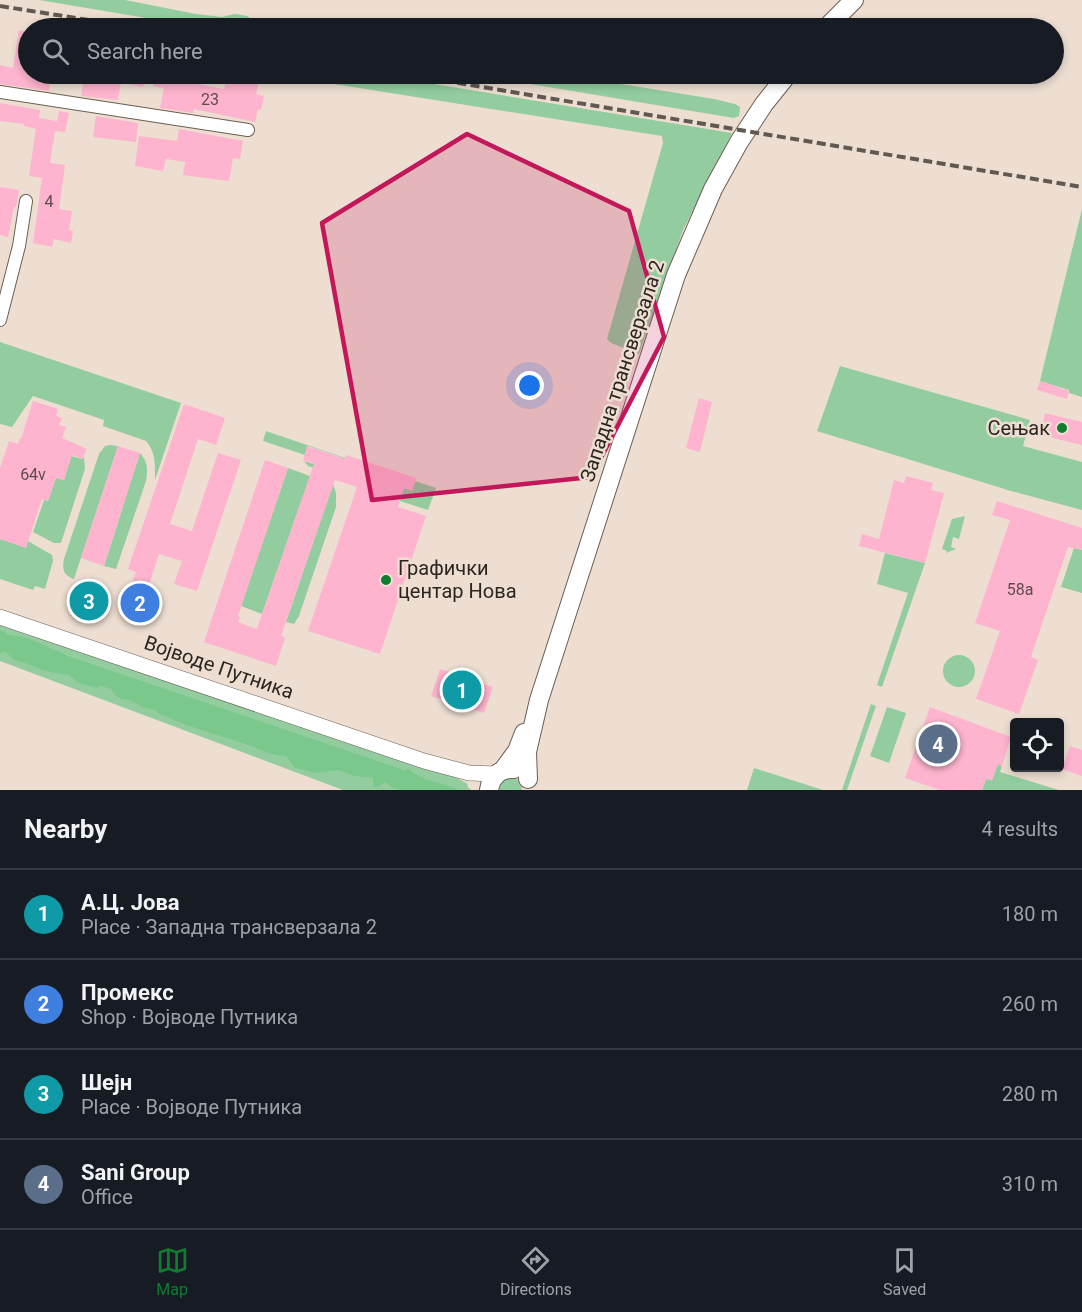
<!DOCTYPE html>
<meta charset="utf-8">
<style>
body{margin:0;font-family:Roboto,sans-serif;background:#242831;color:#f1f3f6}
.controls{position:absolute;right:18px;bottom:18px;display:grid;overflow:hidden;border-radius:6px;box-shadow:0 3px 9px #0003}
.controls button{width:54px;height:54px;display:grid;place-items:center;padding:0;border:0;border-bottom:2px solid #363941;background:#171b24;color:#f1f3f6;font:30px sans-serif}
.you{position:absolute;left:530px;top:386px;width:21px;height:21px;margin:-15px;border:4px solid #fff;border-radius:50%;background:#1a73e8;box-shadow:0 0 0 9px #1a73e833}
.badge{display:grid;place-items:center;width:39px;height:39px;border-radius:50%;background:#107c30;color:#fff;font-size:20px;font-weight:700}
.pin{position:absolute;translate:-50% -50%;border:3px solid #fff;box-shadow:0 2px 6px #0006}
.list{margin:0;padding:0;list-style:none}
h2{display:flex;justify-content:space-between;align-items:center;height:78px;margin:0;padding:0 24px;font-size:26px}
h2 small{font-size:20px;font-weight:400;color:#9ea1a6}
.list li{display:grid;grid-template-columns:39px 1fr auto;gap:18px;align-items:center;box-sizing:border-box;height:90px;padding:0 24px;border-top:2px solid #363941}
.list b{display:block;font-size:22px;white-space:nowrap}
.list p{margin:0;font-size:20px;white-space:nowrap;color:#9ea1a6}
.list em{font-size:20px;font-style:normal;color:#9ea1a6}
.icon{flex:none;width:33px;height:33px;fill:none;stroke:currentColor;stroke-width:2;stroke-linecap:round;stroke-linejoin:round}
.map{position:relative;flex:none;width:1082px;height:790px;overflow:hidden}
.search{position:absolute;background:#171b24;box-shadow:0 3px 9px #0003;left:18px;right:18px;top:18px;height:66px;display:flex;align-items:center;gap:15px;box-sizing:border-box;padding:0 21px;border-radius:33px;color:#9ea1a6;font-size:22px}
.sheet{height:438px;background:#171b24}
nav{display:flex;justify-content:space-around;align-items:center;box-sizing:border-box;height:84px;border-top:2px solid #363941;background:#171b24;font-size:16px;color:#9ea1a6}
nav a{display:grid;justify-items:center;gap:3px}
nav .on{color:#107c30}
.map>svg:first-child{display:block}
.green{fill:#93cd9f}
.forest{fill:#7bc88c}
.building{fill:#feb4ce}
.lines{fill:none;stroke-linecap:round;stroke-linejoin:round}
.minor-casing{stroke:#6b5e53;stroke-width:14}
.tertiary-casing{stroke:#6b5e53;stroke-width:16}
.secondary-casing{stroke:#6b5e53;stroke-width:20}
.minor{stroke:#fff;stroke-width:12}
.tertiary{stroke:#fff;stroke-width:15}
.secondary{stroke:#fff;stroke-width:18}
.rail{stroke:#615851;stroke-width:4;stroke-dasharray:9 4.5;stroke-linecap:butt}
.marked{fill:#c2185b;fill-opacity:0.2;stroke:#c2185b;stroke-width:4.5;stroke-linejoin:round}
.poi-dot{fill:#107c30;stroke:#edded1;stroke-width:2}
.labels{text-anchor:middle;stroke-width:5;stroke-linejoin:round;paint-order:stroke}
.number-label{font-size:16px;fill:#604a4c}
.street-label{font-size:20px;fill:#2c2621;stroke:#edded1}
.poi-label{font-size:20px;fill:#2c2621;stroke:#edded1;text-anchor:end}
</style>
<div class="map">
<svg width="1082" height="790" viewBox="0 0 1082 790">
<rect width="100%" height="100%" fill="#edded1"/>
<!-- green -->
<path class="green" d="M39,0H125L196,14L222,17L235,14L247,16L253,20L298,28H205Z
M293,74H373L732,133L683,230L639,354L611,343L607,339L663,143L662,136L290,77Z
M470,74H559L714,99L735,104L740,107L739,116L734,118Z
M1082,209V397L1069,393V390L1040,381Z
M0,342L181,403L155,480C155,465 156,452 146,441L103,426L104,420L33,396L12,427L0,424Z
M840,366L1030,420L1023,446L1082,462V510L1011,491L817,431Z
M266,431L345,458L339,476L308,466L304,461L338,472L343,458L308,446L305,455L263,441Z
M110,445L118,446L74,579C63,575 62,569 64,559L99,454L105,446Z
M140,453C148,462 148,470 146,481L116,569L104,566Z
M71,456L82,459L84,457L85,469L61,543H54L33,532L44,500L48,501L56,478L64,480Z
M288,468L310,476L262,614L241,606Z
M415,481L436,488L428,510L400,501L404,488L412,491Z
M333,484L336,493V507L299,616L294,624L286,622Z
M965,516L959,539L953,537L951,547L956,549L946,553L947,551L942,549L952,519Z
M0,539L26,547L28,541L52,555L53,561L45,589L35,586L33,590L0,579Z
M1074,548L1082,550V593L1061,587Z
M885,553L925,563L882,687L877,685L908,593L877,584Z
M0,620L453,776L468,784L467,786L471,790H343L0,661Z
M943 671a16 16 0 1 1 32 0a16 16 0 1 1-32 0Z
M871,704L876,706L847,790H842Z
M887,707L906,713L889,763L870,756Z
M998,764L1002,766L1000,772L1059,790H982L986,779Z
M754,768L823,790H747Z
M514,777L521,782L522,790H496L501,779Z"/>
<!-- forest -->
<path class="forest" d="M0,631L5,632L6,634L28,638L68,656L404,770L409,769C423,782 442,782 459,790H400L393,788L385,782L379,787H373V778L354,776L339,770L315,773L294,767L286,756C270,756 259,748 245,744C217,734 176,724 152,709L144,708L130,700L121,699L115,695L111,689L101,686L97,688L90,686L78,683L69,675L45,671L34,666L13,659L5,651L0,654Z"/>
<!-- building -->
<path class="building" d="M19,30L28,32V74H51L49,91L0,84V65L13,68Z
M85,74H131L145,76L143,87L121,82L118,100L81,96Z
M155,74H189L187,82L224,89L227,76L259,80L256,94L264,96L261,110L258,109L255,122L194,109L193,113L160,108L164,88L153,86Z
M0,103L40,110L39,118L57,121L59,111L69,113L65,132L55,131L50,163L65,165L59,209L72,211L69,230L73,231L71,243L54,239L52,247L33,243L42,178L29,176L36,129L24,126V124L0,121Z
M96,116L138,123L136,142L93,137Z
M179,129L243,141L240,159L233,158L229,181L183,175L185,162L166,159L163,171L135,166L139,136L177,141Z
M0,187L19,190L16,207H14L8,237L0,235Z
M1040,381L1069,391L1067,399L1037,390Z
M699,398L712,402L700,452L686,448Z
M33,401L58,409L56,416L62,418L59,425L66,427L62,438L87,449L82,459L72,455L64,480L56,478L48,501L42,499L26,548L0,539V468L9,441L18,444L20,438L21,439Z
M184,404L225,418L216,445L198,439L170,524L192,531L218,453L241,460L197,591L174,584L182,561L159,554L147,591L157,595L151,614L144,612L141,621L122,615L136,572L128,569Z
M1045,413L1082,422V445L1040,435Z
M118,446L140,453L104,566L81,558Z
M307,446L345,459L346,455L416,478L412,491L404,488L398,507L426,516L380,654L308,631L357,487L335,480L281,636L285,638L276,666L204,642L265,460L288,468L238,616L240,617L238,622L257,629L314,464L303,460Z
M906,476L933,483L931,490L944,493L925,563L859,546L862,534L879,539L894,480L904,483Z
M997,501L1082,528V550L1068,547L1031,657L1038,660L1019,714L976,699L1000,631L975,623L1010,520L992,515Z
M75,589L108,600L104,613L71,602Z
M440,669L493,687L484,713L431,696Z
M930,707L1011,737L1002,766L998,764L992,781L986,779L982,790H940L905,778Z
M1070,746L1082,750V776L1062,769Z"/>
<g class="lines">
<defs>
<path id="minor" d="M0,92L248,130
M0,320L19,246L26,201"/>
<path id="tertiary" d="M0,617L424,761L469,773L496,774"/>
<path id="secondary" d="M826,28L854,0
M503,770L517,751L524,733
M528,779L527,752L539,700L676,275L713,189L739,142L764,104L788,74
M489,790C491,776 500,768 514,769"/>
</defs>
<!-- minor casing -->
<use href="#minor" class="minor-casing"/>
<!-- tertiary casing -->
<use href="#tertiary" class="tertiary-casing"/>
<!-- secondary casing -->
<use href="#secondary" class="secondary-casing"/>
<!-- minor -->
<use href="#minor" class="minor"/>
<!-- tertiary -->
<use href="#tertiary" class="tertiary"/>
<!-- secondary -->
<use href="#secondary" class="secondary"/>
<!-- rail -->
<path class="rail" d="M0,6L139,28
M404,74L1082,187"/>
</g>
<!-- marked area -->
<path class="marked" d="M467,134L629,211L664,337L591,477L372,500L322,223Z"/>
<!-- markers -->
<g class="poi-dot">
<circle cx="1062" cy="428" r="6"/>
<circle cx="386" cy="580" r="6"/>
</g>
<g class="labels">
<!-- number labels -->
<g class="number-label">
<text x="210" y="105">23</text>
<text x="49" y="207">4</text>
<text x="33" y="480">64v</text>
<text x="1020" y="595">58a</text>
</g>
<!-- street labels -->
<g class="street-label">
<text transform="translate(622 371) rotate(-72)" y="7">Западна трансверзала 2</text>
<text transform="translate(219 667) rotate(19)" y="7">Војводе Путника</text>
</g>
<!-- poi labels -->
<g class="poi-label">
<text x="1050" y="435">Сењак</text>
<text x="398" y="575" text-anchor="start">Графички<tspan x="398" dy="23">центар Нова</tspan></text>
</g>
</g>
</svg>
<div class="controls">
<button><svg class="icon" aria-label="locate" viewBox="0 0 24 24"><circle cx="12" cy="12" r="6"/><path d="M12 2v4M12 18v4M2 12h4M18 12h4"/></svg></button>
</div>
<div class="you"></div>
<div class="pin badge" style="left:462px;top:690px;background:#0f9aa8">1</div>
<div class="pin badge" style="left:140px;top:603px;background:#3f7fe0">2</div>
<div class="pin badge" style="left:89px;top:601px;background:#0f9aa8">3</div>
<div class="pin badge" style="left:938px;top:744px;background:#5c6f8a">4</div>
<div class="search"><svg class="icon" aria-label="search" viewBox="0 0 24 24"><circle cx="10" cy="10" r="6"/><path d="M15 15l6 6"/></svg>Search here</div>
</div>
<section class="sheet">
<h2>Nearby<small>4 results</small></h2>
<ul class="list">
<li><span class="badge" style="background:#0f9aa8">1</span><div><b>А.Ц. Јова</b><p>Place · Западна трансверзала 2</p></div><em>180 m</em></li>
<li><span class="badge" style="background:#3f7fe0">2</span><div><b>Промекс</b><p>Shop · Војводе Путника</p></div><em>260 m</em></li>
<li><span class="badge" style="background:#0f9aa8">3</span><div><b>Шејн</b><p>Place · Војводе Путника</p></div><em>280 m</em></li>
<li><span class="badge" style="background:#5c6f8a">4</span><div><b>Sani Group</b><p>Office</p></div><em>310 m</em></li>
</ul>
</section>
<nav>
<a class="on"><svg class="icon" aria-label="map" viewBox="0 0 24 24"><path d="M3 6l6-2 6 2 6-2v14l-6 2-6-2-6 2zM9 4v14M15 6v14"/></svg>Map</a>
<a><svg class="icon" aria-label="directions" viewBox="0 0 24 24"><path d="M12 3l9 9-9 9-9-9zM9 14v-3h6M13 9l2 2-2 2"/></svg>Directions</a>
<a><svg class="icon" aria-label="saved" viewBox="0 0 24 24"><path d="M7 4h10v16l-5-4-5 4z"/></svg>Saved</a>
</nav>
